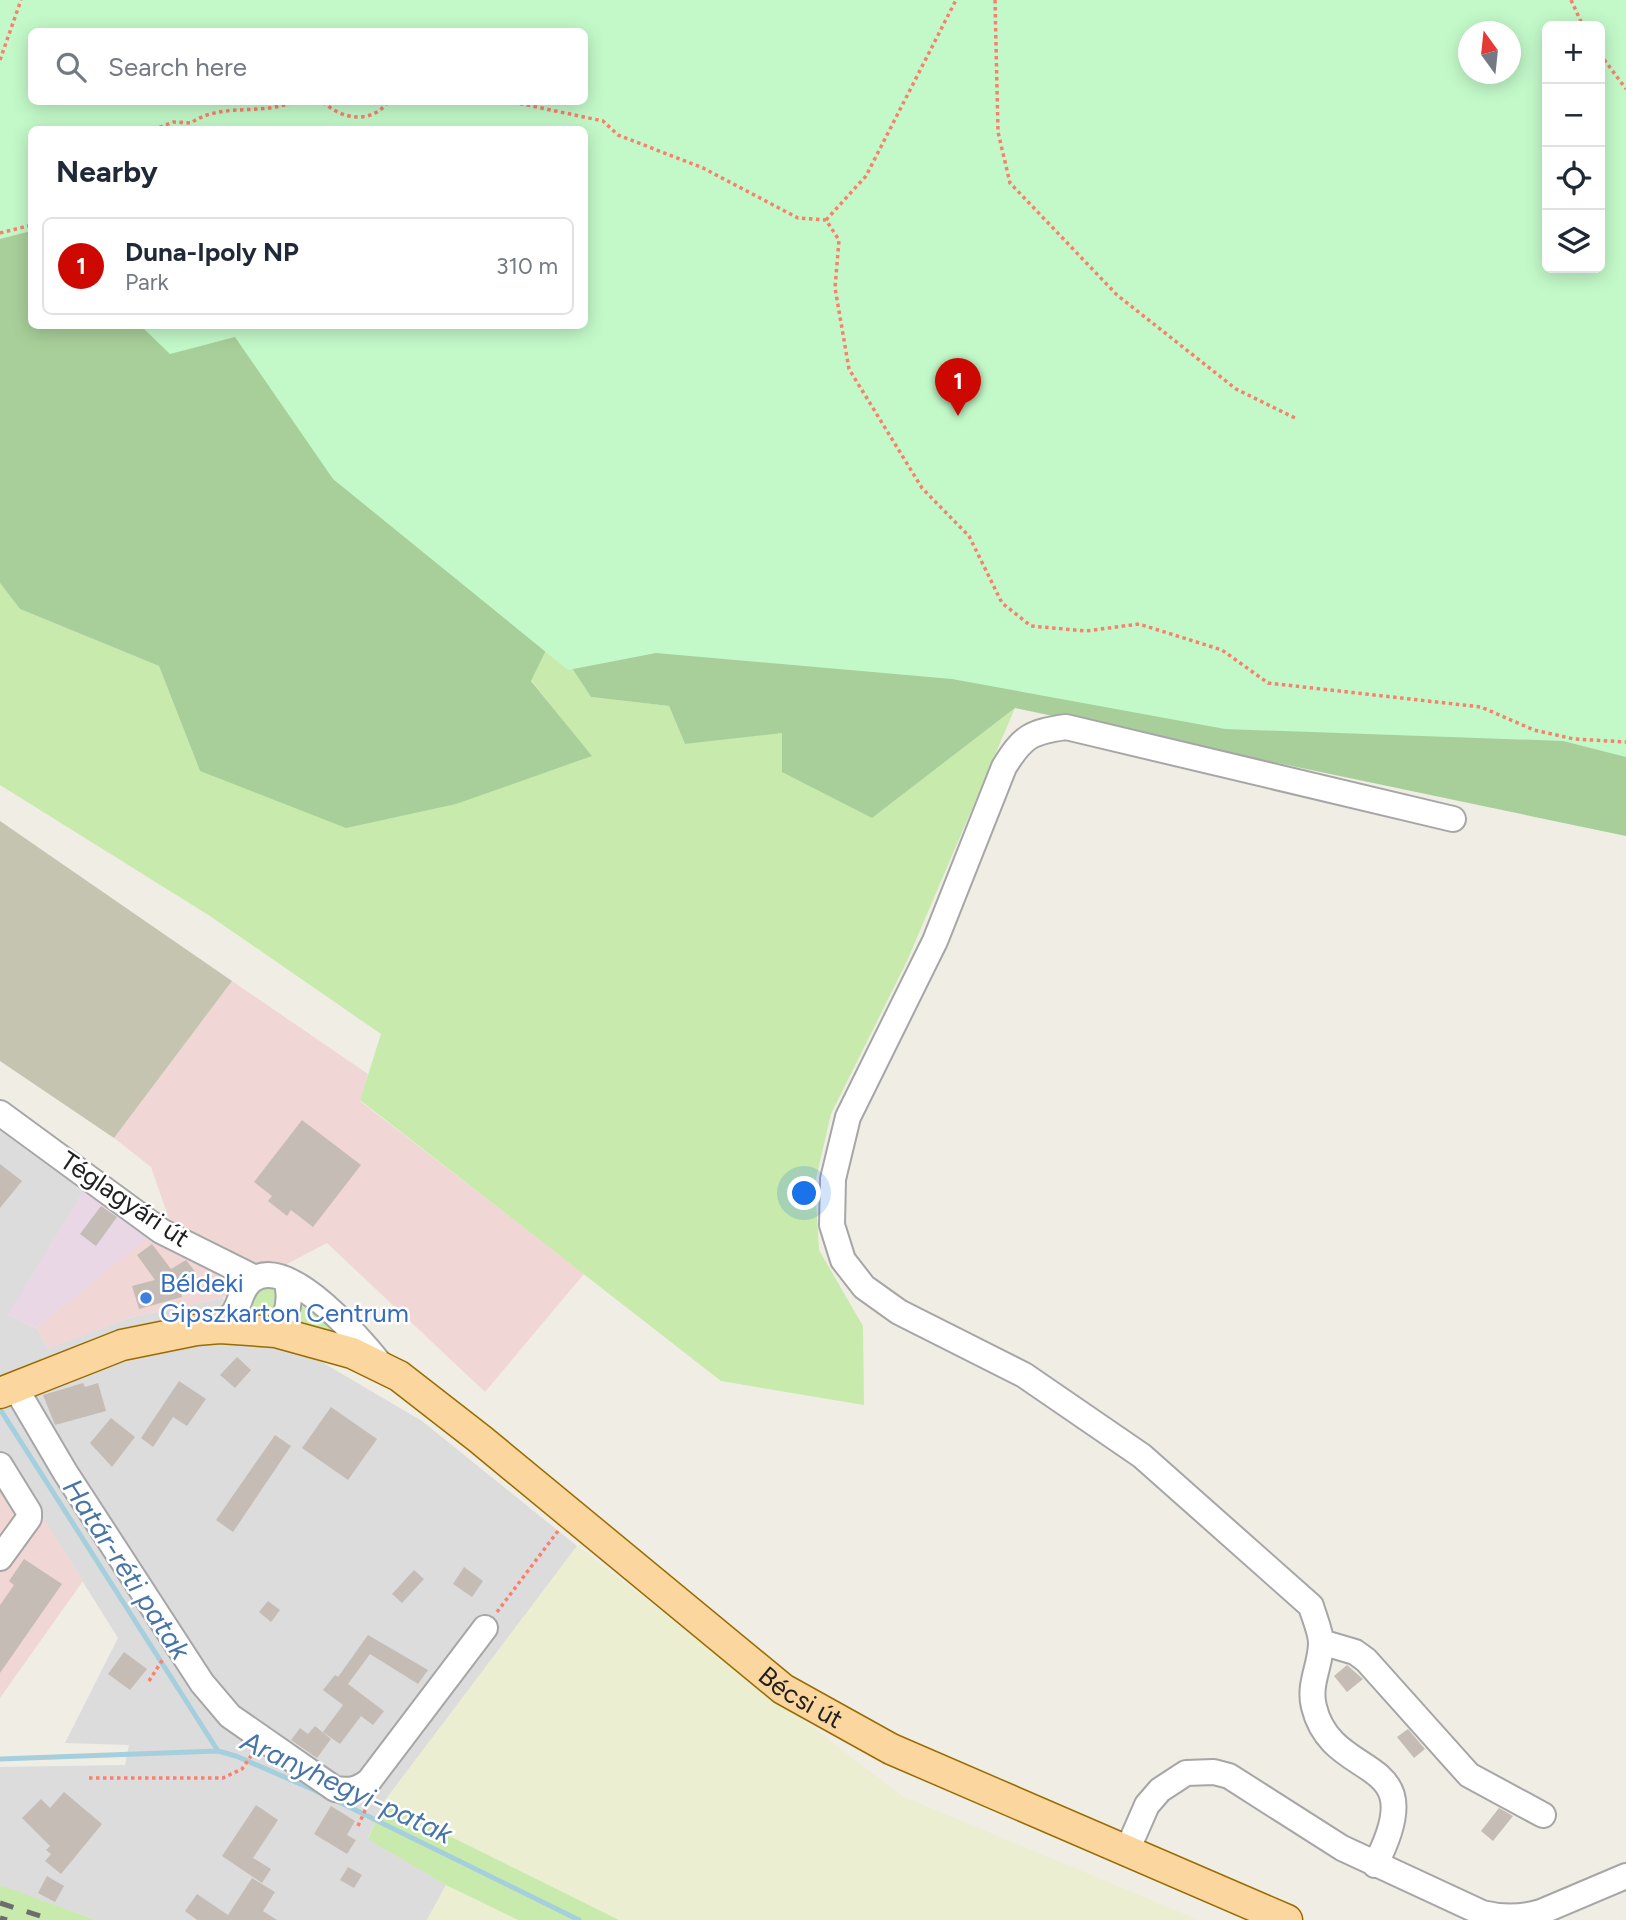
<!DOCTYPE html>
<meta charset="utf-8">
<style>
body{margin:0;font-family:Figtree,sans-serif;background:#f6f6f7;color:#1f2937}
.controls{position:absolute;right:21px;top:21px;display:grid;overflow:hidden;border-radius:10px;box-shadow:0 4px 18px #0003}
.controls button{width:63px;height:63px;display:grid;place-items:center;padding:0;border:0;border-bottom:2px solid #e0e1e3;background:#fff;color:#1f2937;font:35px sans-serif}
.compass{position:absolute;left:1458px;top:21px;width:63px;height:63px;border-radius:50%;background:#fff;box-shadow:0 4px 18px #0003;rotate:345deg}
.you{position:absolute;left:805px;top:1194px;width:24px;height:24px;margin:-18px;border:5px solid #fff;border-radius:50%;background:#1a73e8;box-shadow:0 0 0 10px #1a73e833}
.badge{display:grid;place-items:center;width:46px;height:46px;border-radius:50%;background:#cd0801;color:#fff;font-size:23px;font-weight:700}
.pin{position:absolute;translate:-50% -58px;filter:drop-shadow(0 2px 4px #0008)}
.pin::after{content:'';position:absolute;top:37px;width:24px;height:21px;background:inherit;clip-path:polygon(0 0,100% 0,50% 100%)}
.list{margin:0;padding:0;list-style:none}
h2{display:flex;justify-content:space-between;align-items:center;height:91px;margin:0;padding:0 28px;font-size:30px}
h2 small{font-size:23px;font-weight:400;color:#747a83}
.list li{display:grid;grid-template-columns:46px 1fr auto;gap:21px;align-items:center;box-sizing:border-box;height:98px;margin:0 14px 14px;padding:0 14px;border:2px solid #e0e1e3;border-radius:10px}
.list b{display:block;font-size:26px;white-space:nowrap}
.list p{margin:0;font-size:23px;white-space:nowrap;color:#747a83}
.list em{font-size:23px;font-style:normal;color:#747a83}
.icon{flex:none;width:38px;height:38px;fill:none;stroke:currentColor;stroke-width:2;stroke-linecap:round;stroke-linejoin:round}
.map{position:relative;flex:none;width:1626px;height:1920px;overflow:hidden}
.search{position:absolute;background:#fff;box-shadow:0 4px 18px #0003;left:28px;top:28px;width:560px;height:77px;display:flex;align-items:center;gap:18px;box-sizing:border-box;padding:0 24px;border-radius:10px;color:#747a83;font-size:26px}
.panel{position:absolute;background:#fff;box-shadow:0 4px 18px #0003;left:28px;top:126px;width:560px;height:203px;border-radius:10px}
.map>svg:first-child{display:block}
.residential{fill:#dddcdc}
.commercial{fill:#f0d7d5}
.industrial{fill:#e9d7e5}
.construction{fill:#c4c4b1}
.farmland{fill:#ebeed1}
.grass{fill:#c8eaac}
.forest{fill:#a8cf9a;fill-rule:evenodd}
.park{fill:#c3f9c9;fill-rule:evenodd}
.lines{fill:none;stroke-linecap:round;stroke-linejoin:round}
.stream{stroke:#a6cfdd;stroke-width:5}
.building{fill:#c4bcb5}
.minor-casing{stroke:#a6a6a6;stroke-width:28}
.major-casing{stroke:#996c01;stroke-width:33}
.path{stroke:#f9806d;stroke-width:3.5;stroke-dasharray:3.5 3.5;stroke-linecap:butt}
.minor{stroke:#fff;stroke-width:24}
.major{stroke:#fbd69f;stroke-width:30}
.rail{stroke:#6d6d6d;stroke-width:5;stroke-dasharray:14 14;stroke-linecap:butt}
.shop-dot{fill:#3f7fe0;stroke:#fff;stroke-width:2.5}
.labels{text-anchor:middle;stroke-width:5;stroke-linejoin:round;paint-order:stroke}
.street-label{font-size:26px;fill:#1f1f1f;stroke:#fff}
.shop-label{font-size:26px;fill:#366cbe;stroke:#fff;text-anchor:start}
.water-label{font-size:28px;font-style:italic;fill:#4875a7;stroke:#fff}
</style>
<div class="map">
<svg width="1626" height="1920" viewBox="0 0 1626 1920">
<rect width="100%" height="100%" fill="#f0ede5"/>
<!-- residential -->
<path class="residential" d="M0,1115L95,1173L8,1315L36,1328L48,1348L132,1317L222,1298L242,1315L422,1421L577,1546L383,1803L368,1838L446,1885L427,1920H96L0,1886V1767L125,1765L129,1745L65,1743L118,1638L0,1450Z"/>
<!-- commercial -->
<path class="commercial" d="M232,981L368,1074L360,1101L584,1274L485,1392L327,1243L222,1298L132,1317L48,1349L36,1328L169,1219L151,1167L114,1138Z
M0,1450L83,1581L0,1698Z"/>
<!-- industrial -->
<path class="industrial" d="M95,1173L170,1219L36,1328L7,1315Z"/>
<!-- construction -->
<path class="construction" d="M0,821L232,981L114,1138L0,1061Z"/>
<!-- farmland -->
<path class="farmland" d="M577,1546L902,1796L1199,1920H619L383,1803Z
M446,1885L518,1920H427Z"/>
<!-- grass -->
<path class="grass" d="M0,583L20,609L159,666L200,771L591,756L531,680L552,638L591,697L669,706L685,744L783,732L872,818L1015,708L907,961L831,1114L815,1183L819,1250L863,1326L864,1405L721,1381L360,1100L381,1034L210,916L0,785Z
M276,1286L281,1302L269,1321L252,1316L250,1302L254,1291Z
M297,1299L341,1333L342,1337L289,1323Z
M383,1803L619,1920H518L446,1885L368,1839Z
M0,1886L5,1887L96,1920H0Z"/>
<!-- forest -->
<path class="forest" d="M0,0H1626V836L1015,708L872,818L782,772V733L685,744L669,706L591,697L552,638L531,681L592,756L456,804L346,828L200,771L159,666L20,609L0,583ZM1547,26H1600V268H1547ZM32,32H584V102H32ZM1468,32H1510V74H1468ZM32,130H584V326H32Z"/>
<!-- park -->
<path class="park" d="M0,0H1626V757L1563,741L1225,729L952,679L656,653L568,670L333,479L235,337L170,354L141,326H584V130H32L31,231L0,239ZM1547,26H1600V268H1547ZM32,32H584V102H32ZM1468,32H1510V74H1468Z"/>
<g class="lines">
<!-- stream -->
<path class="stream" d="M0,1409L218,1751
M0,1759L218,1751L236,1756L321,1793
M333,1799L579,1920"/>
</g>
<!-- building -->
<path class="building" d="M302,1120L361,1165L313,1227L291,1210L287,1216L268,1201L272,1196L254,1182Z
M0,1164L22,1181L0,1208Z
M101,1206L117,1217L96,1246L80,1234Z
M152,1244L171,1269L186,1260L197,1274L179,1285L182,1297L139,1309L132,1286L155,1280L137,1255Z
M237,1357L251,1370L235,1388L220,1375Z
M179,1381L206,1399L187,1426L173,1417L153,1447L141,1438Z
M83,1383L85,1387L98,1383L106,1411L55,1425L43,1395Z
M331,1407L377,1439L348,1480L302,1448Z
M111,1418L135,1437L112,1467L90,1443Z
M275,1435L291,1446L233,1532L216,1520Z
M24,1559L62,1584L0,1673V1605L14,1585L9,1581Z
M464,1567L483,1581L472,1597L453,1584Z
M414,1570L424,1579L402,1603L392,1594Z
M268,1601L280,1610L271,1622L259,1612Z
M368,1635L428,1670L418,1684L370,1654L348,1684L384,1711L373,1725L361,1716L340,1744L323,1732L343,1705L323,1690L335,1675L338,1677Z
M124,1652L147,1669L130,1690L108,1674Z
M1347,1665L1363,1679L1347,1692L1334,1676Z
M315,1726L331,1739L317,1758L291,1740L300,1728L308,1734Z
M1408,1729L1425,1749L1414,1758L1397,1737Z
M64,1792L102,1824L61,1874L45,1861L51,1854L46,1850L50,1846L22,1818L41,1799L50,1808Z
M256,1805L278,1820L253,1858L271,1869L262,1883L222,1856Z
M331,1806L355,1821L347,1835L356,1840L347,1854L314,1834Z
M1499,1808L1513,1816L1493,1841L1481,1831Z
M348,1867L362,1875L354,1888L340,1880Z
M47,1876L64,1886L55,1902L38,1893Z
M252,1878L275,1892L263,1911L277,1920H197L185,1911L197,1894L228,1915Z"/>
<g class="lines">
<defs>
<path id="minor" d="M0,1113L161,1231L255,1278
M220,1328C225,1322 231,1317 235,1311C241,1300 242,1286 254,1279C290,1256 362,1341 382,1366
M276,1332C288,1316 292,1299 286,1280
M15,1387L65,1472L202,1683L230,1716L335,1789C350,1791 357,1790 369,1781L485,1628
M0,1465L29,1512V1518L0,1558
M1321,1642L1355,1652L1366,1660L1469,1775L1543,1815
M1126,1853L1147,1805L1160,1790L1186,1773L1214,1772L1229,1776L1342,1848L1482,1913C1502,1918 1521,1918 1541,1912L1626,1876
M1375,1865C1435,1750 1333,1785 1314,1707C1308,1684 1321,1665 1321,1643C1321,1632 1314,1617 1311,1606L1142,1456L1024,1375L899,1312L864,1287L843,1260L832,1225L833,1179L848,1117L935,941L1004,767C1023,736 1031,732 1066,727L1453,819"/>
<g id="major">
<path id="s1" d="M0,1393L122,1345L196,1330L220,1328L276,1332L352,1353L399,1376L480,1439L783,1689L891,1749L1287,1920"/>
</g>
</defs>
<!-- minor casing -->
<use href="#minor" class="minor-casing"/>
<!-- major casing -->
<use href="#major" class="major-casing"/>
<!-- path -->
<path class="path" d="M995,0L998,132L1010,183L1117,295L1236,389L1295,418
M1571,0L1583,26
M1600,54L1626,89
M0,60L21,0
M323,102C342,119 370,125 388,102
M513,102L603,121L618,135L703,168L798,218L826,220L839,240L835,288L849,369L922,488L969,536L1002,603L1031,626L1086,631L1139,624L1222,650L1268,683L1481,707L1534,730L1574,739L1626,742
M153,130L173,122L191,123C221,102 259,116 293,102
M826,220L866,176L956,0
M0,233L32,225
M497,1612L558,1531
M149,1681L163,1659
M89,1778H223L242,1769L251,1756
M358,1826L367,1806"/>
<!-- minor -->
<use href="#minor" class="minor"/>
<!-- major -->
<use href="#major" class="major"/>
<!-- rail -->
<path class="rail" d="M0,1903L53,1920
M0,1918L7,1920"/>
</g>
<!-- markers -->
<circle class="shop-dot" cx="146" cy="1298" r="7"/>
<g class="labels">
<!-- street labels -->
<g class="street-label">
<text transform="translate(125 1199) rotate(34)" y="9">Téglagyári út</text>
<text dy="9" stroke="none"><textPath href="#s1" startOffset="933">Bécsi út</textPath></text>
</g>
<!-- shop labels -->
<g class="shop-label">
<text x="160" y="1292">Béldeki<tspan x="160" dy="30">Gipszkarton Centrum</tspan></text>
</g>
<!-- water labels -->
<g class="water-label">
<text transform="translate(127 1569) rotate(57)" y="10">Határ-réti patak</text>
<text transform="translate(347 1787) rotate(25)" y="10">Aranyhegyi-patak</text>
</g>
</g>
</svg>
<div class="controls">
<button>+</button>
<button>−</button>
<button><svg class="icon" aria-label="locate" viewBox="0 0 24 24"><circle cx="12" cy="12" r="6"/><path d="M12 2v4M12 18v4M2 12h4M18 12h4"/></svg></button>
<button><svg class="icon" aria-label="layers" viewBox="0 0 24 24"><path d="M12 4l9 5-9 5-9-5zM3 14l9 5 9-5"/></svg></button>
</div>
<svg class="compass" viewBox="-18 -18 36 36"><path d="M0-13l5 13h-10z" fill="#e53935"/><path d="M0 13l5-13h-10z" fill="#747a83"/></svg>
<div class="you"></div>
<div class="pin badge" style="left:958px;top:416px">1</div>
<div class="search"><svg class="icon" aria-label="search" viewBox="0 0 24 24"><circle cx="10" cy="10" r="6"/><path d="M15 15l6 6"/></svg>Search here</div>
<section class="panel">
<h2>Nearby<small></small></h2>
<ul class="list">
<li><span class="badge">1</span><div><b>Duna-Ipoly NP</b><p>Park</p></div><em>310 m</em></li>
</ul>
</section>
</div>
